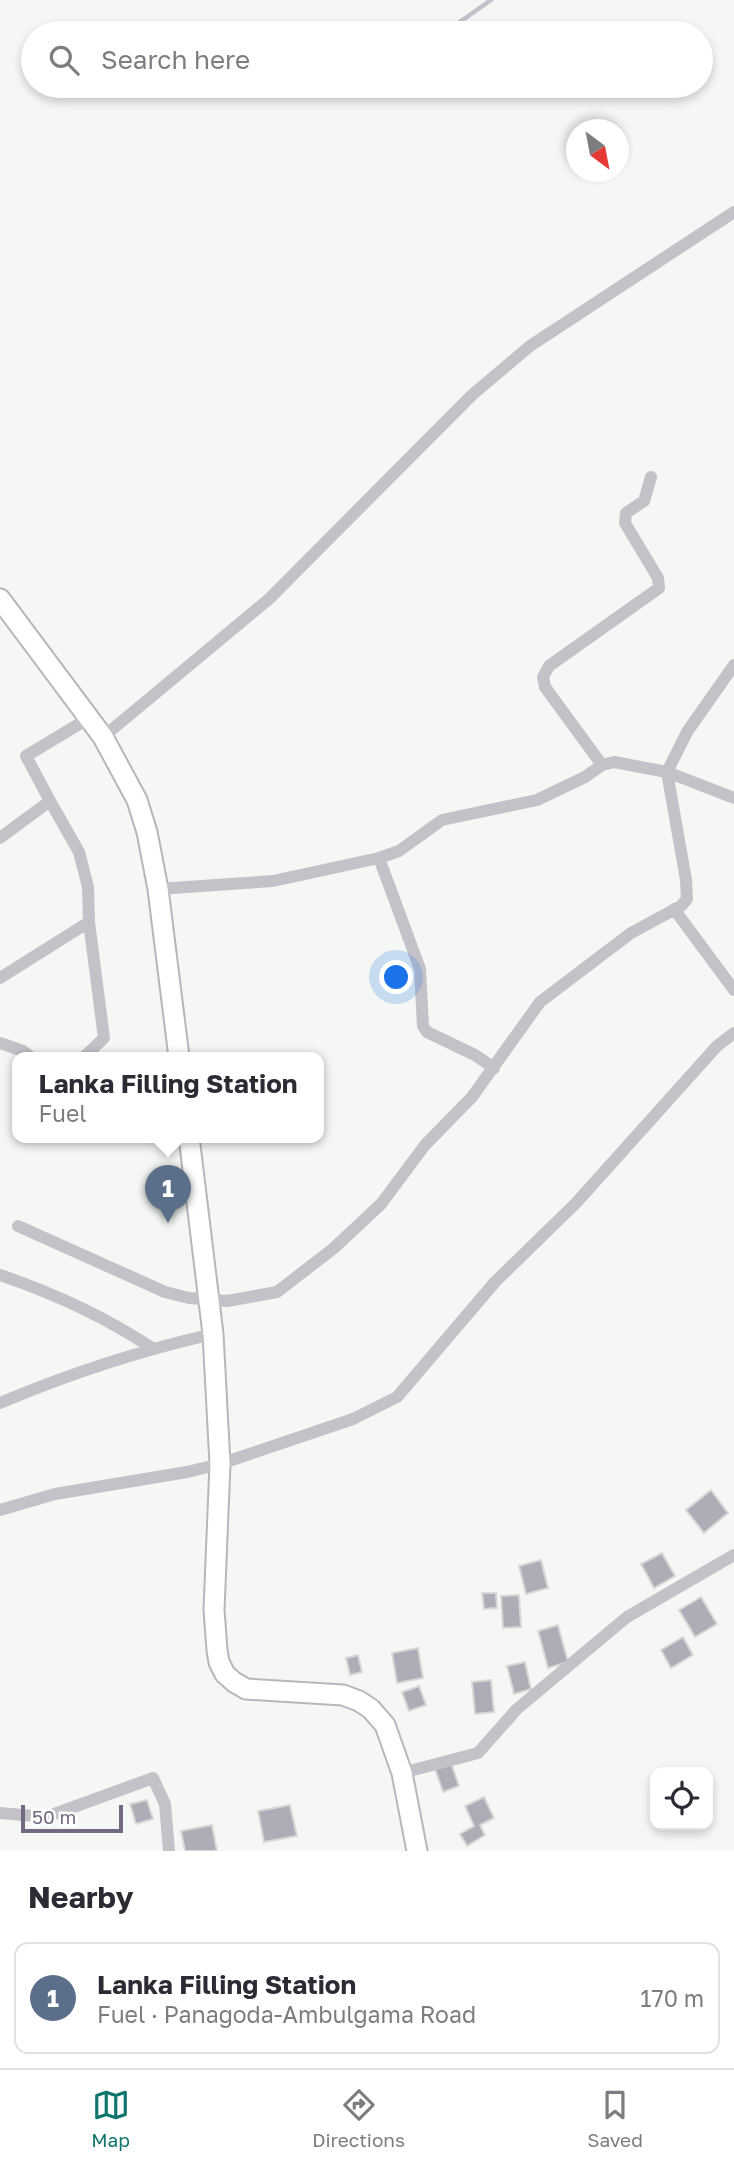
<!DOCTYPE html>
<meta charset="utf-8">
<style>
body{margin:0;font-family:"Golos Text",sans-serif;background:#f2f2f3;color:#2b2b33}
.controls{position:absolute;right:21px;bottom:21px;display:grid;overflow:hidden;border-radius:14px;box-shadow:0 4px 10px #0003}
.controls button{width:63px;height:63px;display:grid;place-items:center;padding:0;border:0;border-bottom:2px solid #e1e1e2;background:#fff;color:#2b2b33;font:35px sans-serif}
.compass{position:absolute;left:566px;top:119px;width:63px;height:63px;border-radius:50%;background:#fff;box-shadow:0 4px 10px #0003;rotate:148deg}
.scale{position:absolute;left:21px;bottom:18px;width:102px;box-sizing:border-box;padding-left:7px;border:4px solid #746982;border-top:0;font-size:19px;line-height:24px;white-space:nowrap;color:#746982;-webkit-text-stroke:5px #fff;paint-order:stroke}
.you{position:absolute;left:397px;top:978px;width:24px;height:24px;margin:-18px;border:5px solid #fff;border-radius:50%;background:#1a73e8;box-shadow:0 0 0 10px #1a73e833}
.badge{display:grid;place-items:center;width:46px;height:46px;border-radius:50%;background:#0f766e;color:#fff;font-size:23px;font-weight:700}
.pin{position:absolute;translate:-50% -58px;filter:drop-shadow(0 2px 4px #0008)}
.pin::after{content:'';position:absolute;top:37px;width:24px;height:21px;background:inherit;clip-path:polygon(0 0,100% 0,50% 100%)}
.popup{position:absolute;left:12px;top:1052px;width:312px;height:91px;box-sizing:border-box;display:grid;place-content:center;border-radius:14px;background:#fff;filter:drop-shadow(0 2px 5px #0005);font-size:23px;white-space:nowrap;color:#7c7c81}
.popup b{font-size:26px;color:#2b2b33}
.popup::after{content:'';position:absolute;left:50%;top:100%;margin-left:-14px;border:14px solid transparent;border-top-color:#fff}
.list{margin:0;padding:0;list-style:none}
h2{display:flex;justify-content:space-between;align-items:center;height:91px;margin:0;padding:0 28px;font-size:30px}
h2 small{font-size:23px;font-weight:400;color:#7c7c81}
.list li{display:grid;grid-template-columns:46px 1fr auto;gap:21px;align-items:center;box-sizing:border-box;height:112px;margin:0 14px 14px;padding:0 14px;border:2px solid #e1e1e2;border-radius:14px}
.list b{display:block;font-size:26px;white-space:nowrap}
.list p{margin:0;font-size:23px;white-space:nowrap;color:#7c7c81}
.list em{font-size:23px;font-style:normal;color:#7c7c81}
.icon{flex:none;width:38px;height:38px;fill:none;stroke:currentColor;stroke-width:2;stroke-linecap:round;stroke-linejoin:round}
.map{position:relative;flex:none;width:734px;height:1851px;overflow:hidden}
.search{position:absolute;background:#fff;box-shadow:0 4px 10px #0003;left:21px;right:21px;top:21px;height:77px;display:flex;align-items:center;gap:18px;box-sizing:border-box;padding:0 24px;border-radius:38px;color:#7c7c81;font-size:26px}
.sheet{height:217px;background:#fff}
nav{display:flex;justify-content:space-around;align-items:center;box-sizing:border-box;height:98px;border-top:2px solid #e1e1e2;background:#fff;font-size:19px;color:#7c7c81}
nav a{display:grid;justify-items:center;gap:4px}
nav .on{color:#0f766e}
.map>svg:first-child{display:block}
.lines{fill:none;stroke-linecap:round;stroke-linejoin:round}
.stream{stroke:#c4c1cd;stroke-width:4.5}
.building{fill:#b0acb7;stroke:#d7d9d7;stroke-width:2}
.primary-casing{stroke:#b8b5bc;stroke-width:23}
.street{stroke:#c4c1c8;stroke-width:12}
.primary{stroke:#fff;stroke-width:19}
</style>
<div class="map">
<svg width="734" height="1851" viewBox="0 0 734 1851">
<rect width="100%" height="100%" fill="#f4f7f4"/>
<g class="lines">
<!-- stream -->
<path class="stream" d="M444,33L491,0
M352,87L354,86"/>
</g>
<!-- building -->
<path class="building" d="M711,1490L728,1513L704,1533L686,1510Z
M662,1553L675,1576L654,1588L641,1564Z
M541,1560L548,1588L526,1594L519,1566Z
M482,1593H496L497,1608L484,1609Z
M519,1595L521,1627L503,1628L501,1596Z
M701,1597L717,1624L695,1637L679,1610Z
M558,1625L568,1662L548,1668L538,1631Z
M683,1637L693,1655L671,1668L661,1650Z
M418,1648L423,1678L397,1683L392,1653Z
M358,1655L362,1672L350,1675L346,1658Z
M525,1662L531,1689L514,1694L507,1666Z
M491,1680L494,1712L475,1714L472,1682Z
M419,1686L426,1705L409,1711L402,1692Z
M451,1763L459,1786L443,1792L435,1769Z
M484,1797L494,1818L480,1825L485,1835L467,1846L460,1834L474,1826L465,1806Z
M147,1800L153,1819L136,1824L130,1804Z
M290,1805L297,1836L264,1842L258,1811Z
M212,1825L217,1851H185L181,1831Z"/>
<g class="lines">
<defs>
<path id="primary" d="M0,599L103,737L137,800L147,832L158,889L179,1057
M189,1137L213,1334L220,1464L214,1610L217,1650L219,1662L225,1674L234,1682L246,1689L343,1695L359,1701L371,1709L385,1725L402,1773L417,1851"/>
</defs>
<!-- primary casing -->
<use href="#primary" class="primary-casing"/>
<!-- street -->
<path class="street" d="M103,737L269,599L472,395L530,346L734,212
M602,765L545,687L543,677L549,666L659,588L658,578L625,523L626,513L644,501L651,477
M50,801L79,852L88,887L89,922L104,1038L84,1057
M0,838L50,801L26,756L89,718
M379,858L420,969L423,1026L427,1032L475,1055L494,1068
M158,889L273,881L379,858L399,851L442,820L537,800L585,777L602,765L614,762L667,772L734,798
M674,909L734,990
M0,978L89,922
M0,1043L23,1051L31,1057
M18,1226L165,1292L189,1298L227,1301L277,1292L334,1248L381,1204L425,1145L472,1097L540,1002L631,933L681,906L687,899L686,880L667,772L687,732L734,665
M0,1275C53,1293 105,1317 152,1348
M0,1403C71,1373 138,1351 213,1334
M0,1510L55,1494L187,1472L220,1464L353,1419L397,1397L495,1282L576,1203L717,1046L734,1033
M402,1773L478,1753L517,1709L627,1617L734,1555
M0,1813L46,1817L153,1778L165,1804L169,1851"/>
<!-- primary -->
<use href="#primary" class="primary"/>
</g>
</svg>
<div class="controls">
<button><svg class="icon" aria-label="locate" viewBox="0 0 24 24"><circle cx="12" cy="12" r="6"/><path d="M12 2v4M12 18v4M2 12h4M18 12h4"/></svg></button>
</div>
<svg class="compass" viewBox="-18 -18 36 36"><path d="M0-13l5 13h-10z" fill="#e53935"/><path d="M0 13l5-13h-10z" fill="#7c7c81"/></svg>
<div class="scale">50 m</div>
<div class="you"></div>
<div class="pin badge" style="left:168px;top:1223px;background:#5c6f8a">1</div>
<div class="popup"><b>Lanka Filling Station</b>Fuel</div>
<div class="search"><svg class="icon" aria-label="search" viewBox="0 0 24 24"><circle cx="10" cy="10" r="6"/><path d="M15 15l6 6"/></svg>Search here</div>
</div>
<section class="sheet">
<h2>Nearby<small></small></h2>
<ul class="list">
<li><span class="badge" style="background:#5c6f8a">1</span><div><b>Lanka Filling Station</b><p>Fuel · Panagoda-Ambulgama Road</p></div><em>170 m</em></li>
</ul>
</section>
<nav>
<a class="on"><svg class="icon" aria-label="map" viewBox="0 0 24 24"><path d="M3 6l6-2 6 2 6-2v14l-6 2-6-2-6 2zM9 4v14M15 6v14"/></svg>Map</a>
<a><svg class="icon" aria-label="directions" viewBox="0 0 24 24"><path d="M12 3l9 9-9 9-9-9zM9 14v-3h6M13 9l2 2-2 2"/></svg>Directions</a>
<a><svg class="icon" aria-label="saved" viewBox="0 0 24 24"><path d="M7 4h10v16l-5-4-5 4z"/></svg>Saved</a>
</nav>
